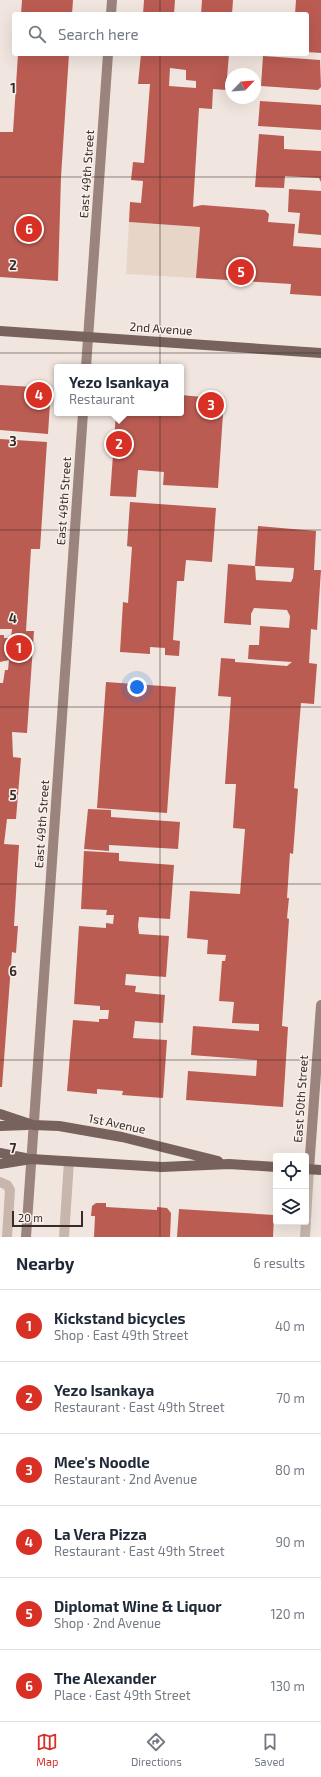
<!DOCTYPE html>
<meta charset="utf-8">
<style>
body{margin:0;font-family:"Exo 2",sans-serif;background:#f6f6f7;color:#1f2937}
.controls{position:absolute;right:12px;bottom:12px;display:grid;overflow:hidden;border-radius:4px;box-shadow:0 4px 16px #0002}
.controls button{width:36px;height:36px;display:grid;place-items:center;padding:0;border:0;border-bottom:1px solid #e0e1e3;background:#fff;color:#1f2937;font:20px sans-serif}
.compass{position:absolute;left:225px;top:68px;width:36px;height:36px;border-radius:50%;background:#fff;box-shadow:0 4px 16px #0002;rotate:65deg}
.scale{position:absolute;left:12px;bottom:10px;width:71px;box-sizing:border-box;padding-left:4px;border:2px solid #372c2a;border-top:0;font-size:11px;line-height:14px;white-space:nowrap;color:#372c2a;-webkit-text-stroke:3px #f9f0eb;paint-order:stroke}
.you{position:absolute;left:137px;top:687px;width:14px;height:14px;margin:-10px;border:3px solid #fff;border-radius:50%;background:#1a73e8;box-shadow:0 0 0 6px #1a73e833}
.badge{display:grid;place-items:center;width:26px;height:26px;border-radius:50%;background:#d93025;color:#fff;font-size:13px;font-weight:700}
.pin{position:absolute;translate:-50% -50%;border:2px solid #fff;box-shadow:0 1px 4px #0006}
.popup{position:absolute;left:54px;top:364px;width:130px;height:52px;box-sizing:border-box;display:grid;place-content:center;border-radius:4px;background:#fff;filter:drop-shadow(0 1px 3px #0005);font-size:13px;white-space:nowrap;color:#747a83}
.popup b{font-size:15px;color:#1f2937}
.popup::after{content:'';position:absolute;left:50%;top:100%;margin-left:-8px;border:8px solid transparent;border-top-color:#fff}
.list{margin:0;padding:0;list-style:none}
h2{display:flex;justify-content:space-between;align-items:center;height:52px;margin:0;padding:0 16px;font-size:17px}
h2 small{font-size:13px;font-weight:400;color:#747a83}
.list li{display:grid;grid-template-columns:26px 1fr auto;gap:12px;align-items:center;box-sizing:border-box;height:72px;padding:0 16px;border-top:1px solid #e0e1e3}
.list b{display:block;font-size:15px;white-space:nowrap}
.list p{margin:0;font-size:13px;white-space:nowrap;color:#747a83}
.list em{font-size:13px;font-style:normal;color:#747a83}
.icon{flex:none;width:22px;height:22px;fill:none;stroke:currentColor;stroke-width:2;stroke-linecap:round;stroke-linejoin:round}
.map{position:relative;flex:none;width:321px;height:1237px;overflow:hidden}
.search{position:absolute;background:#fff;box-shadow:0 4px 16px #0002;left:12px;right:12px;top:12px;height:44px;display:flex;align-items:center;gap:10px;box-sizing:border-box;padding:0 14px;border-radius:4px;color:#747a83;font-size:15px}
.sheet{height:484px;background:#fff}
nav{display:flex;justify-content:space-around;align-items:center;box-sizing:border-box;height:56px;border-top:1px solid #e0e1e3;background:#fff;font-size:11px;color:#747a83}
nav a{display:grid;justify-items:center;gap:2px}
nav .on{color:#d93025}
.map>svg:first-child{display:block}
.plaza{fill:#e7d5c8}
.building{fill:#bb5c53;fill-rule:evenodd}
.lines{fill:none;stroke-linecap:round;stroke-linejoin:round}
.street{stroke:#c8b5ac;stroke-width:10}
.secondary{stroke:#9b847d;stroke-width:10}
.primary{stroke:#77625d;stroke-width:10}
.grid{fill:none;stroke:#372c2a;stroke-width:1;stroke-opacity:0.55}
.labels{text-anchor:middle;stroke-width:3;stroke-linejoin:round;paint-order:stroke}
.street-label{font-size:12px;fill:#372c2a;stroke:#f9f0eb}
.grid-label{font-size:13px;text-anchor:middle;font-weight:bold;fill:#372c2a;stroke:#f9f0eb;stroke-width:3;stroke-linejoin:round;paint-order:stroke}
</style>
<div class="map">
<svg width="321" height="1237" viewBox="0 0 321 1237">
<rect width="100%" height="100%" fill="#f1e6df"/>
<!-- plaza -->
<path class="plaza" d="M129,222L200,227L196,278L126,274Z"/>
<!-- building -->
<path class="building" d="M22,0H73L72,14H21Z
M144,0H175L174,14H143Z
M202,0H233L232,14H201Z
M296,0H321V53L307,52V14H295Z
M18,54H69L61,177L58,281L0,277V132H13Z
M141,54H229L226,90L213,89L212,109L199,108L193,207L202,205L265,210L269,214L268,222L295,224L293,246L321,248V296L290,294L291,284L196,278L200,227L129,222L130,202L141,203L143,181L131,180L133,162L144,163L150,84H138ZM170,68L186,70V80L196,81V88L169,86Z
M263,56L320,60L321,87L318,90L261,86Z
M260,101L321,105V130L258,126Z
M259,134L284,136V149L321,151V182L319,178L285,176L284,188L255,187Z
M289,189L321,191V235L298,233L300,213L288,212Z
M0,385L51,388L48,434L0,430Z
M181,395L224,399L218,488L163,485L164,472L138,470L136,497L110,496L116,413H158L168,415L169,413H181Z
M0,439L47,442L40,549H31L26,631H34L27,733L12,732L13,757L21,758L16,819H7L4,844L19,845L14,926H18L16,953L12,952L2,1087H0V683H3L5,670H8L9,660L0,662V635H4V638H11L12,629H0Z
M130,502L216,508L212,562L186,560L184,581H177L173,640L180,641L179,656L165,655V648L150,647V654L120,652L123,602L128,603L132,547L127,546Z
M258,526L316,531L314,570H321L317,630L311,629L309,663L317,664L314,704L301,703L294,788L298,789L293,854L290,853L287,898H289L287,918L289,919L282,1026L288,1027L283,1107L186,1100L188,1071L256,1076L257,1060L191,1055L193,1026L259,1031V1024L232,1023L234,1002L219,1001L222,961H225L226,955L207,954L208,940L187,938L190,891L240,894L245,829L233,828L236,784H225L231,697L218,696L221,658L235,659V662L287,666L292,662L248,659L249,645H259L260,626L289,628L290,616L287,610L254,608L251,614V625L224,623L228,564L255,566L256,580L291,582L293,578L294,568L255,566Z
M106,682L176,687L167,813L97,808Z
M88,809L111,810V817L180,822L178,849L109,845V851L84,849Z
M84,851L119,853V861L174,865L170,919L139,917L138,926L139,934L169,936L166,977L126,974L125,985L136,986L135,992L165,995L163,1023L135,1021L133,1038L167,1040L163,1098L122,1095L123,1091L97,1089V1094L67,1091L73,1020L99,1022V1019H108L109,1010H100V1006L74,1004L79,926L106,928V923L113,924L114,915H106L107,910L81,909Z
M96,1203H106V1207L157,1210V1207L167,1208L171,1213L170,1237H94L95,1216H91L92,1206Z
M179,1209L274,1215L273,1237H177Z"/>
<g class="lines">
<!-- street -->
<path class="street" d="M0,1182L7,1185L10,1190L7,1237
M306,1219L309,1169
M64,1237L69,1161
M305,1237L306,1222"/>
<!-- secondary -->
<path class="secondary" d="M111,14L112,0
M86,367L108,54
M309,1169L321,1005
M26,1237L83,413"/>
<!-- primary -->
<path class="primary" d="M0,331L321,353
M0,1114L33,1125L59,1126L122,1137L218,1161
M0,1126L27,1125
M0,1153L25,1158
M0,1164L31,1159L162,1167L229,1164L276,1167
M306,1169L321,1170"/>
</g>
<!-- grid -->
<path class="grid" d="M160,0V14M160,54V1237M0,177H321M0,353H321M0,530H321M0,707H321M0,884H321M0,1060H321"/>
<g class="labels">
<!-- street labels -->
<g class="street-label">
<text transform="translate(87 174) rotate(-86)" y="4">East 49th Street</text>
<text transform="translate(161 329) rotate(4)" y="4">2nd Avenue</text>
<text transform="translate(64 501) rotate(-86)" y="4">East 49th Street</text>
<text transform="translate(42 824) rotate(-86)" y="4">East 49th Street</text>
<text transform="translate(301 1099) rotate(-86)" y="4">East 50th Street</text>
<text transform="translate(117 1124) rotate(12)" y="4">1st Avenue</text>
</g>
</g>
<g class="grid-label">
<text x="13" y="93">1</text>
<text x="13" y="270">2</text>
<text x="13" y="446">3</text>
<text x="13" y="623">4</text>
<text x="13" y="800">5</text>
<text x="13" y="976">6</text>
<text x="13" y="1153">7</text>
</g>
</svg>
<div class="controls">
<button><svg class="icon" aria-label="locate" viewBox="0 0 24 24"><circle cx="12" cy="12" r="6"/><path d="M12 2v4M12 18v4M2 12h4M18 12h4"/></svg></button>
<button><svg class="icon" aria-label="layers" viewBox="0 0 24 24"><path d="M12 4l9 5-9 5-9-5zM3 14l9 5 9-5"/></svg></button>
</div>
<svg class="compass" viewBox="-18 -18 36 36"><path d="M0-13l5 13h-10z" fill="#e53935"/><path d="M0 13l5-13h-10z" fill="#747a83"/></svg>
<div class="scale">20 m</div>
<div class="you"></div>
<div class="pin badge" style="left:19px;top:648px">1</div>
<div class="pin badge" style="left:119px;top:444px">2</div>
<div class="popup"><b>Yezo Isankaya</b>Restaurant</div>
<div class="pin badge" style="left:211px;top:405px">3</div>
<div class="pin badge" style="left:39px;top:395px">4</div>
<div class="pin badge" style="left:241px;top:272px">5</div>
<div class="pin badge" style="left:29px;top:229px">6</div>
<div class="search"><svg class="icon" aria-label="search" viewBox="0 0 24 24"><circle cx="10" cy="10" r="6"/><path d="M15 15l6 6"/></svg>Search here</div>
</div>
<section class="sheet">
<h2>Nearby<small>6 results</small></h2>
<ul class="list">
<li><span class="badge">1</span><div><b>Kickstand bicycles</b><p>Shop · East 49th Street</p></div><em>40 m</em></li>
<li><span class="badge">2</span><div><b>Yezo Isankaya</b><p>Restaurant · East 49th Street</p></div><em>70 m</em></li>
<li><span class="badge">3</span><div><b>Mee's Noodle</b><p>Restaurant · 2nd Avenue</p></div><em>80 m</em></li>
<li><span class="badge">4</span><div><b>La Vera Pizza</b><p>Restaurant · East 49th Street</p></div><em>90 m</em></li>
<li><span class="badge">5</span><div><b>Diplomat Wine &amp; Liquor</b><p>Shop · 2nd Avenue</p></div><em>120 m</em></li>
<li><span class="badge">6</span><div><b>The Alexander</b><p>Place · East 49th Street</p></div><em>130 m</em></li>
</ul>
</section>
<nav>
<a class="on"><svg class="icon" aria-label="map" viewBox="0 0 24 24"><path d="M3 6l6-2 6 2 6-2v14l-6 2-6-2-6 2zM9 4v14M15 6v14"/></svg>Map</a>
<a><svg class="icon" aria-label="directions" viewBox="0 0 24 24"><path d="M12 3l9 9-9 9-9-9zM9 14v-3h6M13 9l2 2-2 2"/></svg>Directions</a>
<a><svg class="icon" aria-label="saved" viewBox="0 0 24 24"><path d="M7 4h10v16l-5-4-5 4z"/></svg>Saved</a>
</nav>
